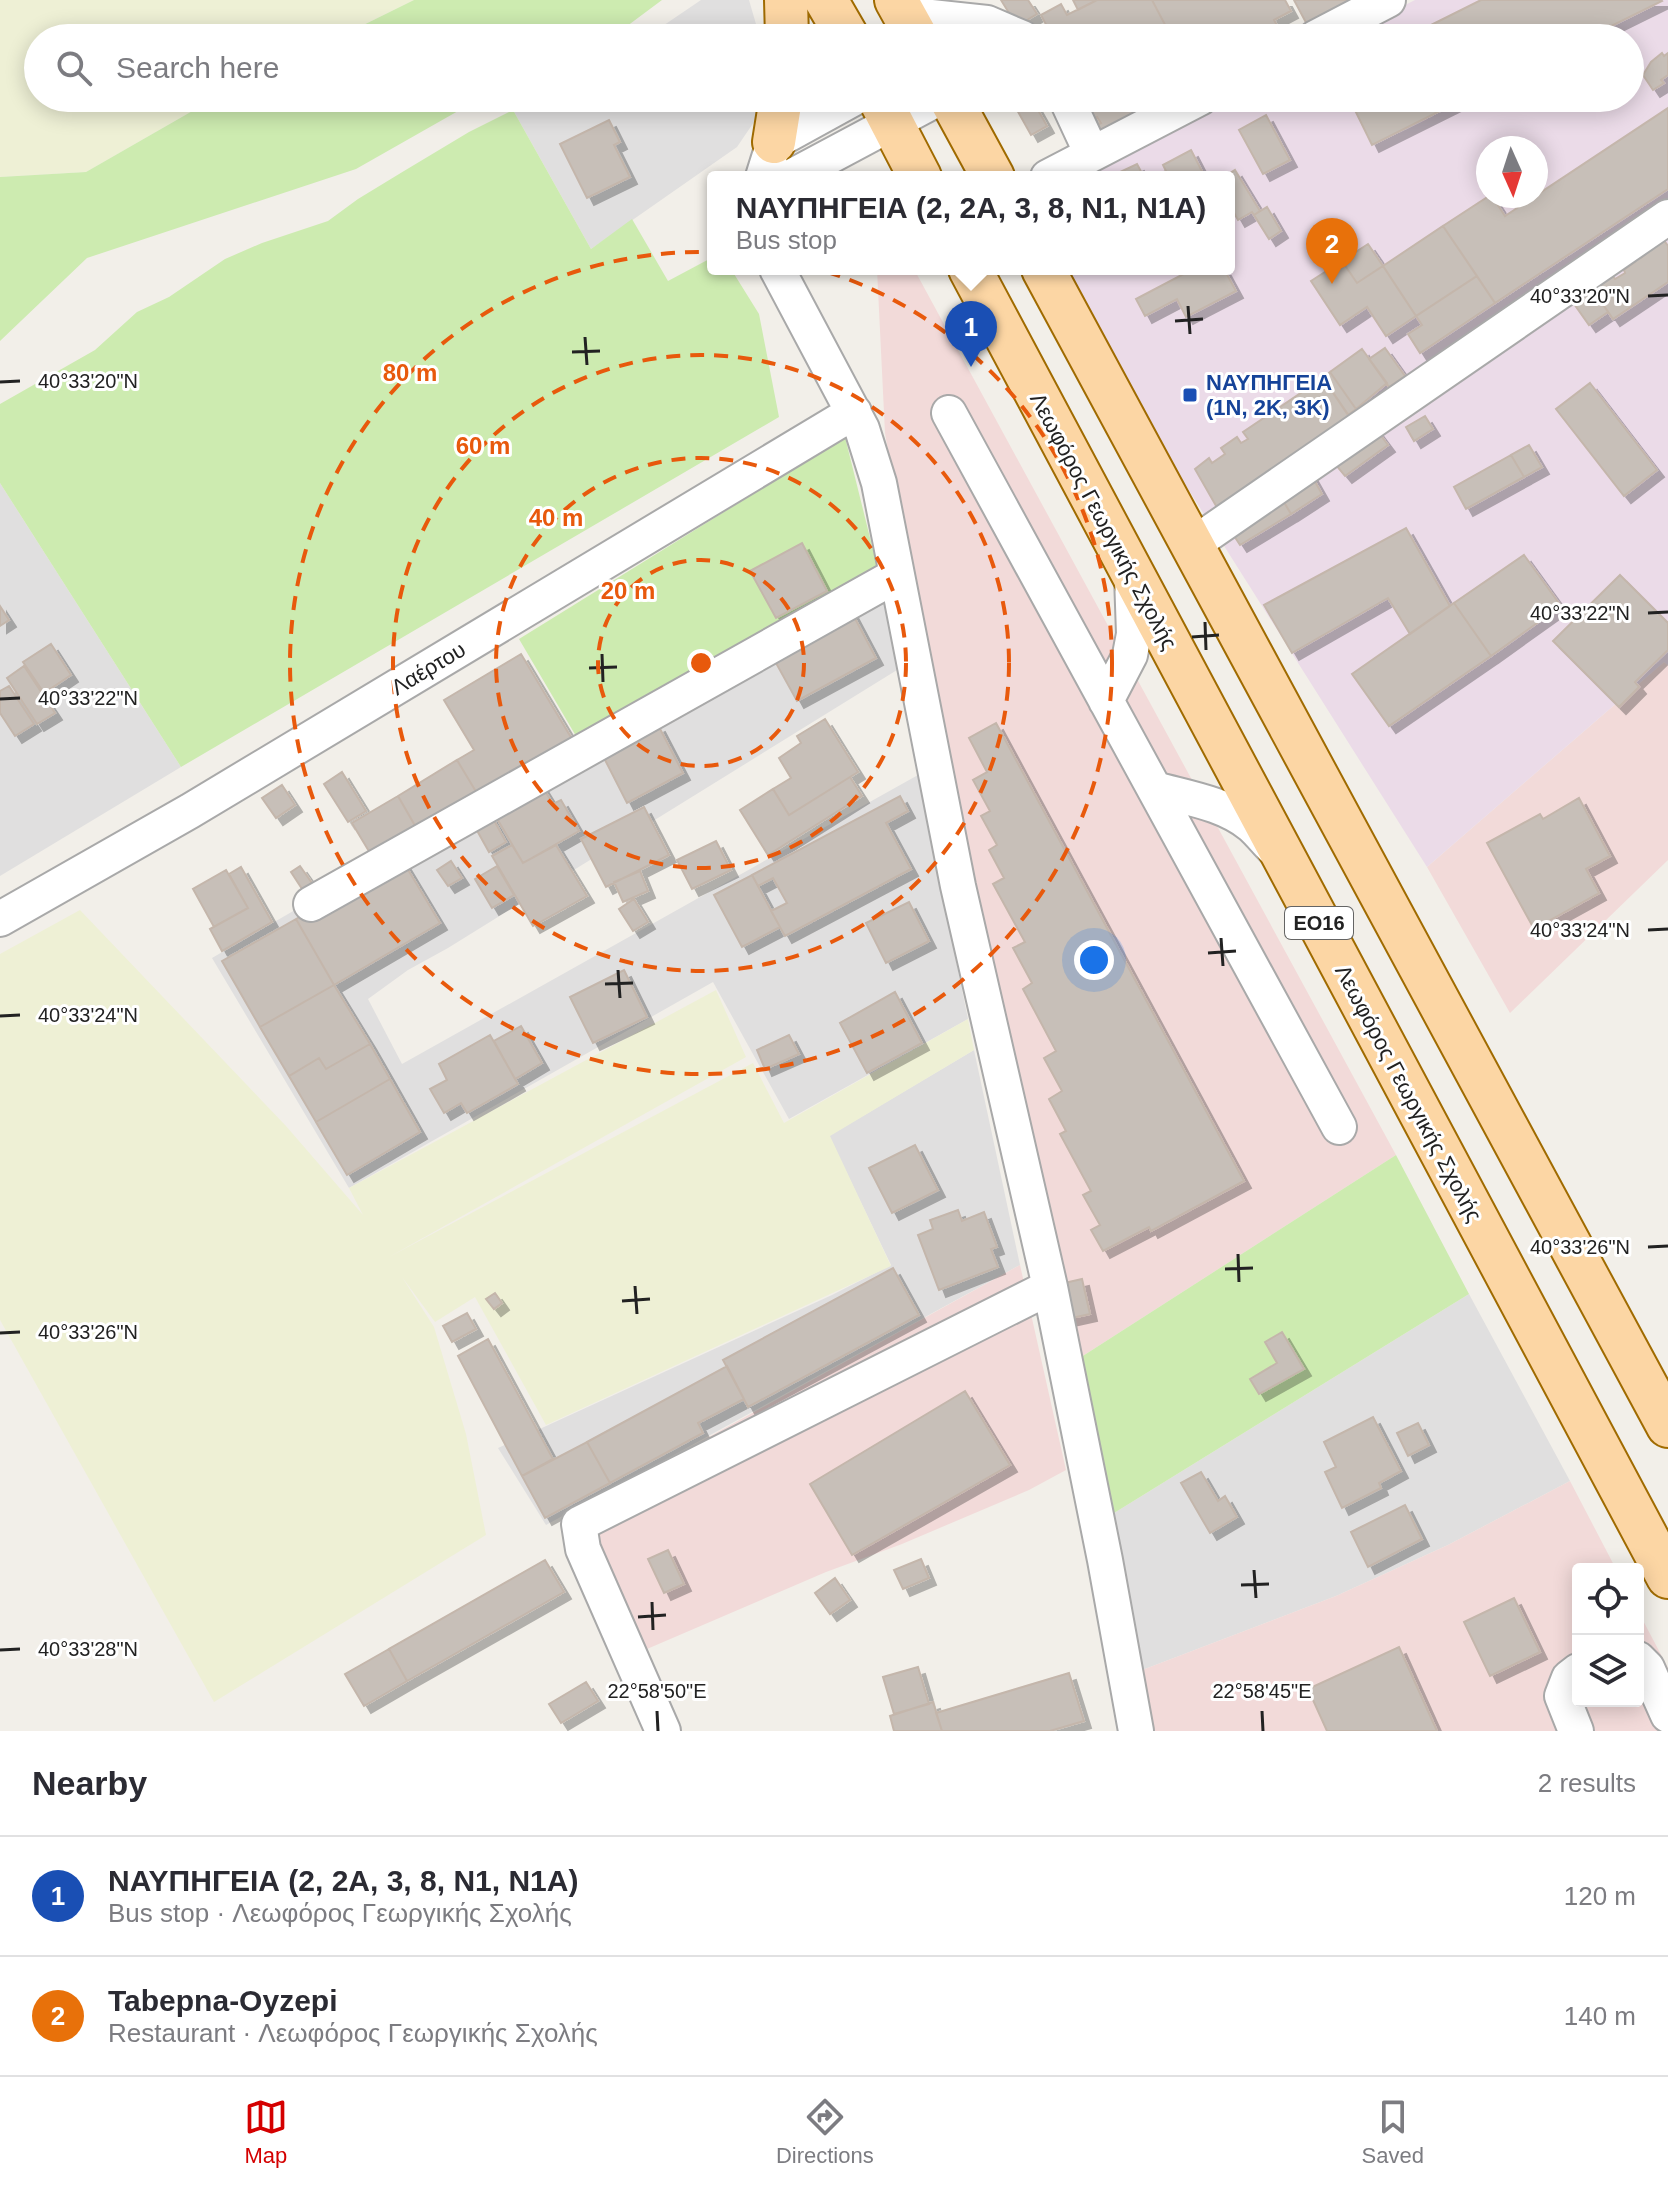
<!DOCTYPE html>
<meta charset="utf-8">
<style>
body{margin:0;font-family:Helvetica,sans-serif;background:#f2f2f3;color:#2b2b33}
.controls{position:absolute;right:24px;bottom:24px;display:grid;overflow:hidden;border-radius:8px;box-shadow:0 4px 20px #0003}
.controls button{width:72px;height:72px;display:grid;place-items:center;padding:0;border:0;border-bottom:2px solid #e1e1e2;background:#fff;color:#2b2b33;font:40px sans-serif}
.compass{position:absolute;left:1476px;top:136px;width:72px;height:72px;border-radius:50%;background:#fff;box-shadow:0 4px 20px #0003;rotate:177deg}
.you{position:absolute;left:1094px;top:960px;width:28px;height:28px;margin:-20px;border:6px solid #fff;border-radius:50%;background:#1a73e8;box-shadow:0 0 0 12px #1a73e833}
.badge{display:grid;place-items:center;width:52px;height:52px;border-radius:50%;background:#d40000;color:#fff;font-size:26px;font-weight:700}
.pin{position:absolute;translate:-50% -66px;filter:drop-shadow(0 2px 4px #0008)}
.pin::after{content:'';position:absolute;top:42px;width:28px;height:24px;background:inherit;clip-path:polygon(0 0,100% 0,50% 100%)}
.popup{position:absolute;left:707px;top:171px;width:528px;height:104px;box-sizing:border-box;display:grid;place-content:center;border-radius:8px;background:#fff;filter:drop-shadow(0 2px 6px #0005);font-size:26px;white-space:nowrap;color:#7c7c81}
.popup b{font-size:30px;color:#2b2b33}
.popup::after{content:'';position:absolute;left:50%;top:100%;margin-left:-16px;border:16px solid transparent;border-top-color:#fff}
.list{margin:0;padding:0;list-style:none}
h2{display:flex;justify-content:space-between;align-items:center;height:104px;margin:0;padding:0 32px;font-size:34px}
h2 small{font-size:26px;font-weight:400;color:#7c7c81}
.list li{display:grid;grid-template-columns:52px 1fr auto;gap:24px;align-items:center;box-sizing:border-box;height:120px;padding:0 32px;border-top:2px solid #e1e1e2}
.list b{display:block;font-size:30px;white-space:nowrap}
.list p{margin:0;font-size:26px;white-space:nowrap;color:#7c7c81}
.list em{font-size:26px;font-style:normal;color:#7c7c81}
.icon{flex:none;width:44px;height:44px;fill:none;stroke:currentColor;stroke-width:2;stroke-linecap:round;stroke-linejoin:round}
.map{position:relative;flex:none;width:1668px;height:1731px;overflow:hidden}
.search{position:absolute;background:#fff;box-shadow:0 4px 20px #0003;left:24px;right:24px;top:24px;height:88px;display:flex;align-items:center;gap:20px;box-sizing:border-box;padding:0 28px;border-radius:44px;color:#7c7c81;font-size:30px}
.sheet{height:344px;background:#fff}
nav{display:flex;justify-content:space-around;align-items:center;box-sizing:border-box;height:112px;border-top:2px solid #e1e1e2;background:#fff;font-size:22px;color:#7c7c81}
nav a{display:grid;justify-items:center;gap:4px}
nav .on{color:#d40000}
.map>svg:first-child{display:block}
.residential{fill:#e0dfdf}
.commercial{fill:#f2dad9}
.industrial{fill:#ebdbe8;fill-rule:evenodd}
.farmland{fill:#eef0d5}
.grass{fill:#cdebb0}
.building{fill:#c7bfb8;stroke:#c4b6ab;stroke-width:2;filter:url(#shadow)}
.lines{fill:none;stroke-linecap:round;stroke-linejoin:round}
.minor-casing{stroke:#a9a9a9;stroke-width:38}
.major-casing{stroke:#a06b00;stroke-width:46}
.minor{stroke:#fff;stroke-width:34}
.major{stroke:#fcd6a4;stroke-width:42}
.ticks{fill:none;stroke:#222;stroke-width:3}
.ring{fill:none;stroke:#e8590c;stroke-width:4;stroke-dasharray:14 10}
.transit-dot{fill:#1a4fb4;stroke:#fff;stroke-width:3}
.labels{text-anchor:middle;stroke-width:6;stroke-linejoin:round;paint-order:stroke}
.shield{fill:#fff;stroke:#646464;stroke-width:2}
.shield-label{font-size:20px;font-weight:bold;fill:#222}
.transit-label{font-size:22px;font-weight:bold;fill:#164399;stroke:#fff;text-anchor:start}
.street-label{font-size:22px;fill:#222;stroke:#fff}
.ticks-label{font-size:20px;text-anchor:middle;fill:#222;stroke:#fff;stroke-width:6;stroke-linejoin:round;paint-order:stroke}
.centre{fill:#e8590c;stroke:#fff;stroke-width:4}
.ring-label{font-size:24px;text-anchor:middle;font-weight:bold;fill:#e8590c;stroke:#fff;stroke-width:6;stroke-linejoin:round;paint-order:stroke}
</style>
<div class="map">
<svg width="1668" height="1731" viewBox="0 0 1668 1731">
<defs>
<filter id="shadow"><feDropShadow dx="7" dy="7" stdDeviation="0" flood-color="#0004"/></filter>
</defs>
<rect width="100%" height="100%" fill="#f2efe9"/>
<!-- residential -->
<path class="residential" d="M701,0H749L760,38H645Z
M538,98H762L756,119L737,147L591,249L513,110Z
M0,483L181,767L0,876Z
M881,582L897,670L448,948L408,970L368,999L402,1064L918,775L968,1019L789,1119L713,982L349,1188L212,958L345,881Z
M974,1050L1020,1265L546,1525L498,1448L832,1295L891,1265L829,1136Z
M1469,1294L1570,1481L1448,1545L1336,1596L1137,1672L1106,1518Z"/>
<!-- commercial -->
<path class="commercial" d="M877,269H914L1396,1155L1075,1361L922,646L885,433Z
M1664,662L1668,665V860L1510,1013L1427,867Z
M1020,1265L1066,1470L1029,1490L902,1544L826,1572L640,1652L577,1510Z
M1570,1481L1616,1569H1578V1701H1638V1611L1668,1668V1731H1153L1137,1672L1336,1596L1448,1545Z"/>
<!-- industrial -->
<path class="industrial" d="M1415,0H1668V665L1664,662L1427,867L1049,269H1229V177H1069L1223,98H1630V38H1340ZM1488,148H1536V196H1488Z"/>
<!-- farmland -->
<path class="farmland" d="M0,0H414L337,38H38V98H215L86,172L0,177Z
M80,910L286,1126L363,1215L349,1188L716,990L746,1057L389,1257L753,1063L784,1123L968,1019L974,1050L830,1136L891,1266L546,1425L475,1297L435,1322L402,1277L434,1327L466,1434L486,1535L214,1702L0,1320V954Z"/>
<!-- grass -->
<path class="grass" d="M414,0H662L611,38H337Z
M215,98H481L356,169L87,258L0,341V177L86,172Z
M513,110L591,249L632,219L668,281L713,257V269H731L759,314L779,417L181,767L0,483V404L95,350L137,312L169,297L225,259L262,243L328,221L358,199L404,171L469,132Z
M845,437L881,582L583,748L519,639Z
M1396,1155L1469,1294L1106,1518L1075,1361Z"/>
<!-- building -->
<path class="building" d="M1001,0H1028L1037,14L1017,26Z
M1073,0H1097L1078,10Z
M1097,0H1152L1172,38H1053L1041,15L1061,4L1067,15Z
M1152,0H1285L1291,11L1274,20L1284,38H1172Z
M1294,0H1354L1311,32Z
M1481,0H1661L1662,1L1587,38H1405Z
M1662,53L1664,56L1668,53V75L1661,80L1664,83L1653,90L1643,75L1651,62Z
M1085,98H1177L1107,135L1103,129L1094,134L1091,128L1101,123L1097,117L1087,123L1083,115L1092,110Z
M1349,98H1466L1372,145Z
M1033,101L1047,126L1031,135L1017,110Z
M1668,108V189L1495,303L1443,226L1489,196H1492L1505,216Z
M1266,115L1290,160L1263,174L1239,130Z
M609,120L620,142L614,145L630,177L587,198L560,144Z
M1191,150L1205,177H1153L1166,171L1163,165Z
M1137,164L1144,177H1118L1116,174Z
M1235,170L1260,211L1254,215L1252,212L1238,220L1229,204V177H1224Z
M1267,207L1281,231L1269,239L1254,215Z
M1443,226L1477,276L1416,316L1383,266Z
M1663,239L1668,246V282L1613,319L1592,288L1612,275L1615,279L1625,273L1624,270L1635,262L1632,257L1638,253L1641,258Z
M1368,244L1383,266L1357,283L1342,261Z
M1342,261L1357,283L1383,266L1416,316L1386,336L1367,307L1340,325L1311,281Z
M1193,269H1224L1236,291L1186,317L1177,299L1145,316L1136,299Z
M1477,276L1495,303L1420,353L1408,334L1422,325L1416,316Z
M1592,288L1608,312L1589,325L1572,301Z
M1385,348L1405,376L1389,387L1369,359Z
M1362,349L1387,383L1356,409L1330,372Z
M1330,372L1356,409L1348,415L1323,378Z
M1323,378L1354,423L1219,511L1195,469L1209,458L1212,463L1225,454L1221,448L1237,437L1241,443L1248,439L1243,432Z
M1590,383L1657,470L1624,496L1556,409Z
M1425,416L1433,429L1414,441L1406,427Z
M1370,421L1388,445L1345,476L1326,453Z
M1529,445L1542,467L1524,477L1511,455Z
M1511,455L1524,477L1466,509L1454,487Z
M1309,471L1322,494L1291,514L1278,492Z
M1278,492L1291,514L1240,545L1229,528Z
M1406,528L1450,606L1410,634L1388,598L1292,653L1264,605Z
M802,543L827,591L776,618L750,571Z
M1524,555L1561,606L1491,656L1454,603Z
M1620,575L1668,623V650L1635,682L1639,687L1619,707L1553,641Z
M1454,603L1491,656L1389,726L1352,674Z
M0,606L9,620L0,626Z
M851,611L876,658L797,701L771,654Z
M51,644L71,675L44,693L23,662Z
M521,654L575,744L481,800L457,760L474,750L444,700Z
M24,666L55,713L37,724L7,678Z
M9,686L34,724L15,736L0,713V691Z
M825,719L858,772L789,815L773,789L791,778L779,758L801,743L797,736Z
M996,723L1244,1181L1151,1231L1149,1227L1103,1251L1091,1230L1100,1225L1083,1195L1091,1191L1060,1134L1066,1131L1049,1099L1062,1091L1044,1058L1056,1051L1023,989L1032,983L1013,948L1025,942L993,884L1004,878L989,850L997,845L981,816L990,811L973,780L987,772L969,738Z
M658,725L683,773L627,803L602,754Z
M457,760L481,800L421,836L398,796Z
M342,772L366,811L348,822L324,784Z
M850,777L862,796L768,855L740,810L773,789L789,815Z
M540,783L553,804L561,800L579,831L523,863L492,810Z
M282,785L295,805L276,818L262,798Z
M398,796L421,836L376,863L352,823Z
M900,796L908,811L886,823L911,869L785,936L771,911L787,903L773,878L758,886L752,875Z
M1579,798L1610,856L1586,869L1599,893L1534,929L1487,843L1540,814L1543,819Z
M644,807L669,855L606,887L581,839Z
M491,815L506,842L489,852L474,825Z
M716,841L731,870L692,889L677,860Z
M512,845L523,863L556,845L587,896L533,926L492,856Z
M401,858L440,923L334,985L296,919Z
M451,861L462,878L448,886L437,870Z
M300,866L314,886L304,892L291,872Z
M497,866L514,895L492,908L475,879Z
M241,867L272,922L222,951L210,929L248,908L229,874Z
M226,870L248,908L214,927L193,889Z
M640,871L648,891L623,902L614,882Z
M752,875L780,927L742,947L714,895Z
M634,899L648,922L633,931L619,909Z
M909,902L929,941L886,963L866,923Z
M296,919L334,985L260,1027L222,961Z
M624,970L647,1017L593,1043L570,997Z
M334,985L370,1044L326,1069L319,1058L289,1076L260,1027Z
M895,992L922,1043L867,1073L840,1023Z
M521,1026L542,1063L515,1079L494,1041Z
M490,1035L518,1084L467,1113L461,1103L444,1113L430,1089L447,1080L439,1064Z
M789,1035L799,1054L765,1069L757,1050Z
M370,1044L390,1079L316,1122L289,1076L319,1058L326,1069Z
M390,1079L420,1132L347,1175L316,1122Z
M915,1145L938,1190L892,1213L869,1168Z
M958,1210L962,1221L984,1212L997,1247L991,1249L998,1267L939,1290L918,1235L933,1229L930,1220Z
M893,1268L919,1315L748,1407L723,1360Z
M1082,1279L1090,1314L1067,1319L1060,1284Z
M495,1293L502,1303L494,1309L486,1299Z
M467,1313L476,1329L452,1342L443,1326Z
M1282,1332L1304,1369L1259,1394L1250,1379L1277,1363L1265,1342Z
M488,1339L553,1459L522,1476L458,1356Z
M727,1366L744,1399L698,1423L703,1433L610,1483L587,1442Z
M965,1391L1010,1465L852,1555L810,1484Z
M1373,1417L1401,1471L1379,1483L1381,1488L1342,1508L1325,1472L1336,1467L1324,1442Z
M1418,1423L1429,1445L1408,1456L1397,1433Z
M587,1442L610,1483L545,1518L522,1476Z
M1201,1472L1218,1501L1225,1496L1237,1517L1210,1533L1181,1483Z
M1405,1505L1422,1539L1368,1567L1351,1532Z
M668,1550L684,1584L664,1593L648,1559Z
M921,1559L929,1578L903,1589L894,1570Z
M545,1560L564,1592L407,1681L389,1649Z
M835,1578L850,1600L830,1614L815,1593Z
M1514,1598L1540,1652L1490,1676L1464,1622Z
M1399,1647L1437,1731H1327L1308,1689Z
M389,1649L407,1681L364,1706L345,1674Z
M918,1667L929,1704L894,1714L883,1677Z
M1069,1673L1084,1721L1050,1731H942L936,1713Z
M586,1682L598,1701L561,1723L549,1704Z
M933,1702L942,1731H894L890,1716Z"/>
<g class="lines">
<defs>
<path id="minor" d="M904,14L987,23L1022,38
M1315,38L1388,0
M1066,98L1092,154
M763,177L774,142L854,98
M791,177L939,98
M1048,177L1200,98
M777,269L862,429L879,483L958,886L1050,1287L1105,1560L1136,1731
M949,413L1339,1127
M1192,545L1668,217
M1106,701L1130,655L1134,634L1132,576
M1155,789C1187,798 1224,803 1251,825C1259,832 1266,841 1273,848
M311,904L897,575
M0,919L190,811L854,412
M1638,1659L1647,1668L1668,1715
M663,1731L583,1549L579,1524L1050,1287
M1576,1731L1562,1696L1569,1678L1578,1671"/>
<path id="major" d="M786,0L787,38
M826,0L848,38
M896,0L917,38
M879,98L920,177
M950,98L993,177
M774,142L781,98
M970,269L1668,1577
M1043,269L1668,1426"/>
</defs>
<!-- minor casing -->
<use href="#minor" class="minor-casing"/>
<!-- major casing -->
<use href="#major" class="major-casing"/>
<!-- minor -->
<use href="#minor" class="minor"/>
<!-- major -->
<use href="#major" class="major"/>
</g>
<!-- ticks -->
<path class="ticks" d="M1648,296L1668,295M1188,306L1190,334M1175,321L1203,319M585,337L587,365M572,352L600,351M0,382L20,381M1648,613L1668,612M1205,622L1206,650M1192,637L1219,635M602,654L603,682M589,668L617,667M0,699L20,698M1648,930L1668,929M1221,938L1223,966M1208,953L1236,951M618,970L620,998M605,984L633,983M0,1016L20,1015M1648,1247L1668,1246M1238,1254L1239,1282M1225,1269L1253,1268M635,1286L637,1314M622,1301L650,1299M0,1333L20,1332M1254,1570L1256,1598M1241,1585L1269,1584M652,1602L653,1630M638,1617L666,1615M0,1650L20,1649M657,1711L658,1731M1262,1711L1263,1731"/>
<!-- distance rings -->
<g class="ring">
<circle cx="701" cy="663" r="103"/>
<circle cx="701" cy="663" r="205"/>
<circle cx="701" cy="663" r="308"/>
<circle cx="701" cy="663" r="411"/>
</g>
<!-- markers -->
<rect class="transit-dot" x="1182" y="387" width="16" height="16" rx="4"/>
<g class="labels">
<!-- shield labels -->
<rect class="shield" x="1285" y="907" width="68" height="32" rx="6"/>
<g class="shield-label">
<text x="1319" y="930">ΕΟ16</text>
</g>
<!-- transit labels -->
<g class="transit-label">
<text x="1206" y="390">ΝΑΥΠΗΓΕΙΑ<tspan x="1206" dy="25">(1Ν, 2Κ, 3Κ)</tspan></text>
</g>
<!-- street labels -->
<g class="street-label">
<text transform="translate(1104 521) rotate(62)" y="8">Λεωφόρος Γεωργικής Σχολής</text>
<text transform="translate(428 668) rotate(-31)" y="8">Λαέρτου</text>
<text transform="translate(1409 1093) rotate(62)" y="8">Λεωφόρος Γεωργικής Σχολής</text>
</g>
</g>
<g class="ticks-label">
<text x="1580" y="303">40°33'20"N</text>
<text x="88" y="388">40°33'20"N</text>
<text x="1580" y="620">40°33'22"N</text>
<text x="88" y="705">40°33'22"N</text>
<text x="1580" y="937">40°33'24"N</text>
<text x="88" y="1022">40°33'24"N</text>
<text x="1580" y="1254">40°33'26"N</text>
<text x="88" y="1339">40°33'26"N</text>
<text x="88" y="1656">40°33'28"N</text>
<text x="657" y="1698">22°58'50"E</text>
<text x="1262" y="1698">22°58'45"E</text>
</g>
<circle cx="701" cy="663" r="12" class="centre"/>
<g class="ring-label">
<text x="410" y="381">80 m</text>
<text x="483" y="454">60 m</text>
<text x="556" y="526">40 m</text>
<text x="628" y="599">20 m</text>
</g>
</svg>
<div class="controls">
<button><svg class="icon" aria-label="locate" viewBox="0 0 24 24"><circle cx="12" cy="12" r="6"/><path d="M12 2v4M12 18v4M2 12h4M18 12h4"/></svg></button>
<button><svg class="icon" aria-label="layers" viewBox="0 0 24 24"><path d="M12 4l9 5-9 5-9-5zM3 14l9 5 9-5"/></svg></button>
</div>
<svg class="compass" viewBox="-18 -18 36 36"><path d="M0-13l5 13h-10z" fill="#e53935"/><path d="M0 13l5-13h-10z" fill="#7c7c81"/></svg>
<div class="you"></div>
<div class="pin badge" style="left:971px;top:367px;background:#1a4fb4">1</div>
<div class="popup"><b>ΝΑΥΠΗΓΕΙΑ (2, 2Α, 3, 8, Ν1, Ν1Α)</b>Bus stop</div>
<div class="pin badge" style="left:1332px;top:284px;background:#e8710a">2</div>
<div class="search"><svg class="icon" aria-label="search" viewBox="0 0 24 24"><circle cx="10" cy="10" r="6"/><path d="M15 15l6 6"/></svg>Search here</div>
</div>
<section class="sheet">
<h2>Nearby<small>2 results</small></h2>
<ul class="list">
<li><span class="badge" style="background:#1a4fb4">1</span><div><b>ΝΑΥΠΗΓΕΙΑ (2, 2Α, 3, 8, Ν1, Ν1Α)</b><p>Bus stop · Λεωφόρος Γεωργικής Σχολής</p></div><em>120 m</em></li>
<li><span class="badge" style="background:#e8710a">2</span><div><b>Tabepna-Oyzepi</b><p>Restaurant · Λεωφόρος Γεωργικής Σχολής</p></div><em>140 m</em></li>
</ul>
</section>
<nav>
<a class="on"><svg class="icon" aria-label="map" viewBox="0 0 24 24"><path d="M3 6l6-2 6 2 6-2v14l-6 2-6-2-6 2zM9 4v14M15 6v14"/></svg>Map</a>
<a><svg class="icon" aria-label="directions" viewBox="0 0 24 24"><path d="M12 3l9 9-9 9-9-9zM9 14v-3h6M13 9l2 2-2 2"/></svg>Directions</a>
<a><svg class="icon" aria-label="saved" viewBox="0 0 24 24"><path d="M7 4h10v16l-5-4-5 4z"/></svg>Saved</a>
</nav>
